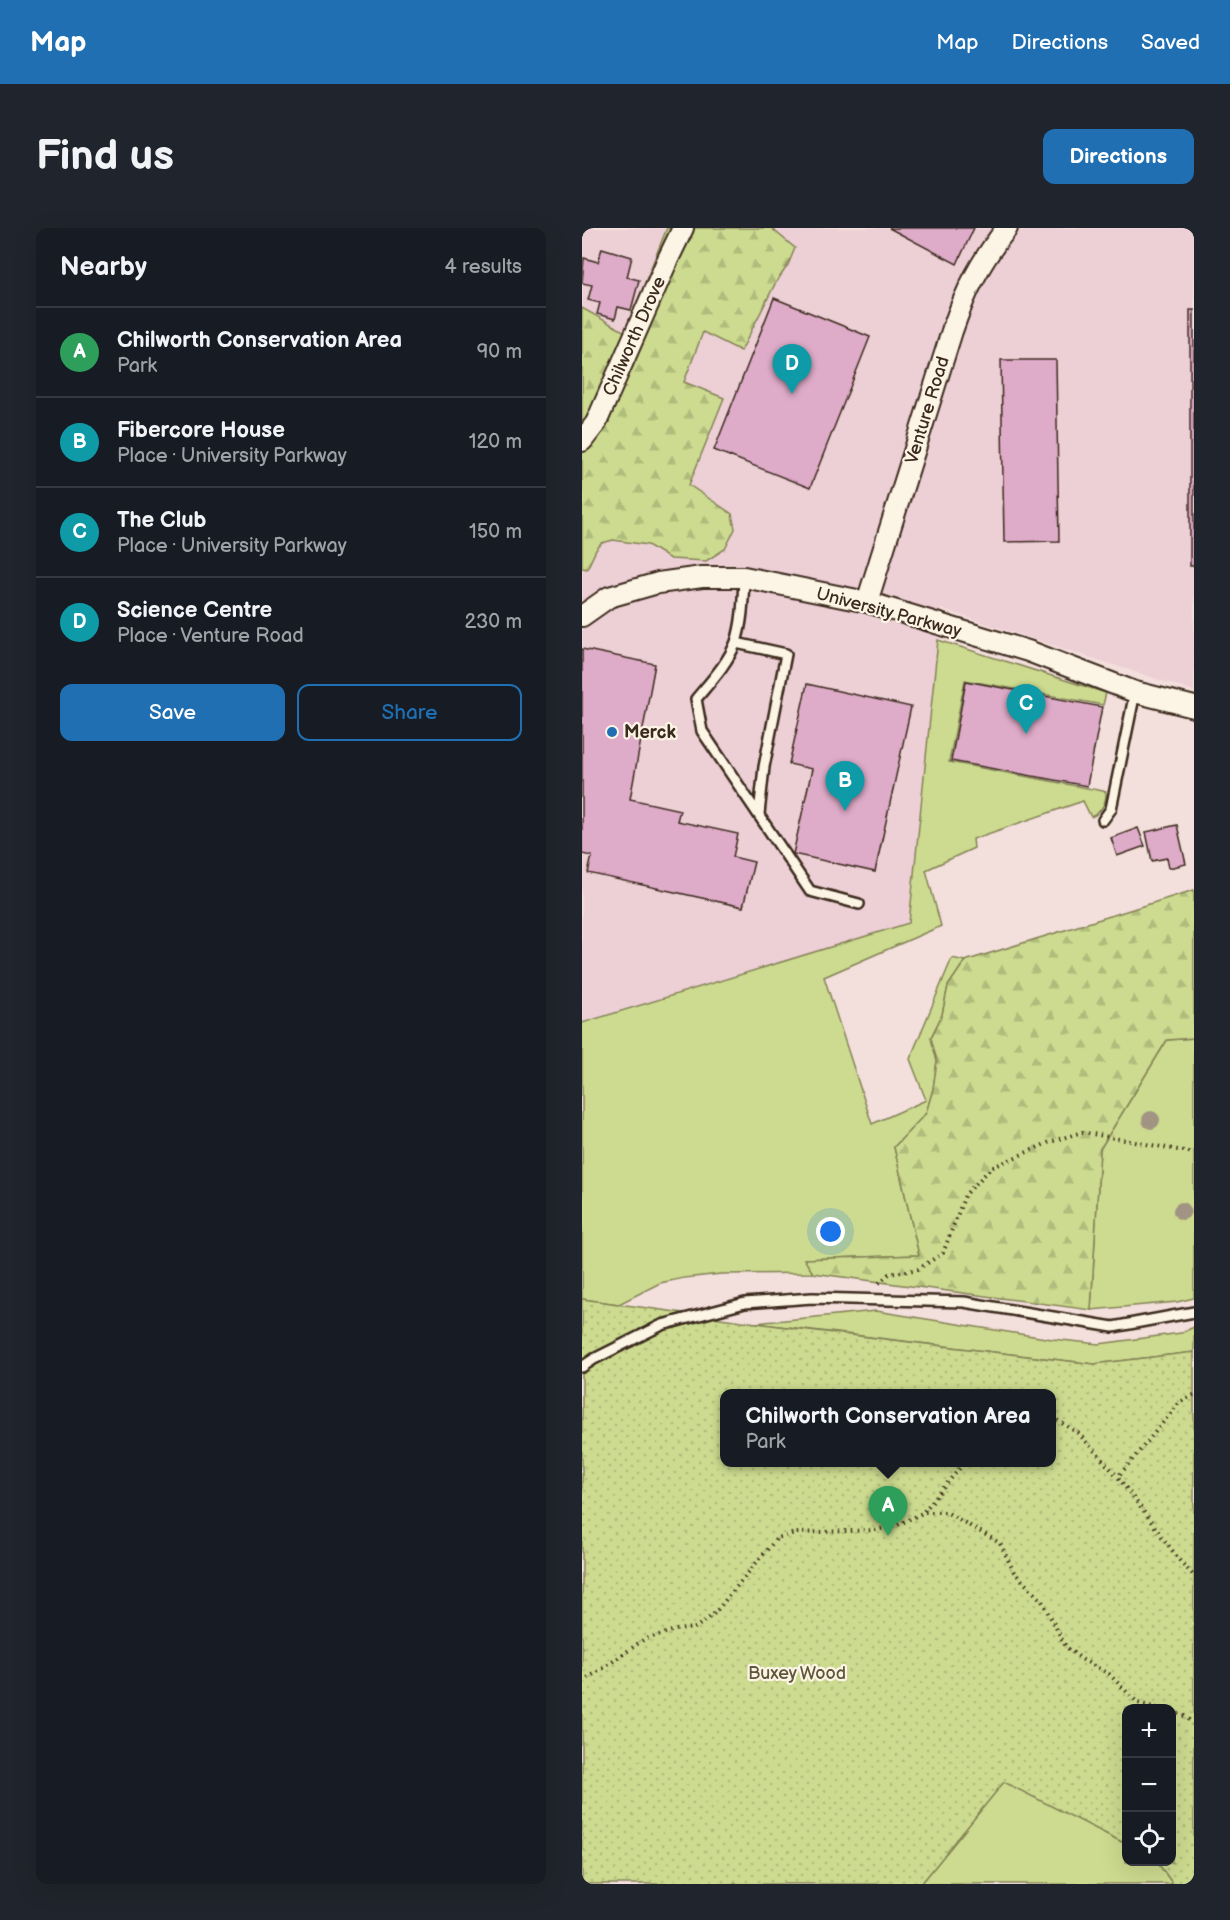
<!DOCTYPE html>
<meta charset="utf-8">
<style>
body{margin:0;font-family:"Balsamiq Sans",sans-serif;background:#20242c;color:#f1f3f6}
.controls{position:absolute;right:18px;bottom:18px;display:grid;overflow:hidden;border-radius:12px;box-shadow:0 6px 24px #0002}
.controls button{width:54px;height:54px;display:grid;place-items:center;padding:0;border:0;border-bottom:2px solid #363941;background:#171b24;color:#f1f3f6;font:30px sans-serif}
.you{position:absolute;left:249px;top:1004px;width:21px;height:21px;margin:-15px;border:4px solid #fff;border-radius:50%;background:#1a73e8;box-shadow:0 0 0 9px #1a73e833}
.badge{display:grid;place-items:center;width:39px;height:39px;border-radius:50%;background:#1f6fb2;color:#fff;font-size:20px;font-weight:700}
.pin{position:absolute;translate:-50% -50px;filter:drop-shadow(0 2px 3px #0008)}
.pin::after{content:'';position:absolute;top:32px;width:21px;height:18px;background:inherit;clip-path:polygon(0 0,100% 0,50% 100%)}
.popup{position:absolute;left:138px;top:1161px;width:336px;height:78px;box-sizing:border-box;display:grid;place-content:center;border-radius:12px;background:#171b24;filter:drop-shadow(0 2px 4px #0005);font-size:20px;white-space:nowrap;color:#9ea1a6}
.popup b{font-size:22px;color:#f1f3f6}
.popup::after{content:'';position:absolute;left:50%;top:100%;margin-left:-12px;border:12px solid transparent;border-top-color:#171b24}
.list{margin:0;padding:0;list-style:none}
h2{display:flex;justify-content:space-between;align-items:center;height:78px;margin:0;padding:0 24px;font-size:26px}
h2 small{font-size:20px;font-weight:400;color:#9ea1a6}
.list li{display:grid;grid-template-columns:39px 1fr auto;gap:18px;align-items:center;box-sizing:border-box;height:90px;padding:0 24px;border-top:2px solid #363941}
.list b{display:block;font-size:22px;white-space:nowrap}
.list p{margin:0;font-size:20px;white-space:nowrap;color:#9ea1a6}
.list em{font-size:20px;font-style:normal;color:#9ea1a6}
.actions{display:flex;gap:12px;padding:18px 24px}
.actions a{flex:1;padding:14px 0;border:2px solid #1f6fb2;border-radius:12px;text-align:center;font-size:21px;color:#1f6fb2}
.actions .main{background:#1f6fb2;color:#fff}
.icon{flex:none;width:33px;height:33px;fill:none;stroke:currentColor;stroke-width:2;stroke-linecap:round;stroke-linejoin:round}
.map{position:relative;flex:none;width:612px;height:1656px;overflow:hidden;border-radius:12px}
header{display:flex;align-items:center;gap:36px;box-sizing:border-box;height:84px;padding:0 30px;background:#1f6fb2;color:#fff}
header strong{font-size:28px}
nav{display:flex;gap:33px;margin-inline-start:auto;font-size:21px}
.intro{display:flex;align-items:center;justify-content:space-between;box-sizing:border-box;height:144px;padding:0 36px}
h1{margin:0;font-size:42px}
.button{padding:15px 27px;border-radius:12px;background:#1f6fb2;color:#fff;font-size:21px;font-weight:700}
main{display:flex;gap:36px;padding:0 36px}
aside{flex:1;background:#171b24;border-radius:12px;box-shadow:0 6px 24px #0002}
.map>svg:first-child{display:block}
.built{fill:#edcfd6}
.green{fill:#ccdb8f;stroke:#848256;stroke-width:1.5}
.forest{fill:url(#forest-firs);stroke:#848256;stroke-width:1.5}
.park{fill:url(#park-dots);stroke:#848256;stroke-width:1.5;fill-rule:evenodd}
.building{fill:#deabc8;stroke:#3b2a1e;stroke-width:1.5}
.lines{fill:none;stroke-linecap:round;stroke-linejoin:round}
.service-casing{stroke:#3b2a1e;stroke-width:14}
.minor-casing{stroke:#3b2a1e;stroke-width:24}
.path{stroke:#3b2a1e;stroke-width:4;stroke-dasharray:1.5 4.5;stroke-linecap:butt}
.service{stroke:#fcf5e5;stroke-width:9}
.minor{stroke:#fcf5e5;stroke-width:20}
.tree{fill:#a29483}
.poi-dot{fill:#1f6fb2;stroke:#fcf5e5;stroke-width:2}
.labels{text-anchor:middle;stroke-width:4.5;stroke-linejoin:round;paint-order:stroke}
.street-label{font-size:18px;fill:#3b2a1e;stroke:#fcf5e5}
.poi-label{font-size:18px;font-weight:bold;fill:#3b2a1e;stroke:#fcf5e5;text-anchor:start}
.park-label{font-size:18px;fill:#5f563a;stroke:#fcf5e5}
</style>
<header>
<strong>Map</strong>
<nav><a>Map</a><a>Directions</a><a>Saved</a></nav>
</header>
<div class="intro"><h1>Find us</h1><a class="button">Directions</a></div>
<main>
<aside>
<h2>Nearby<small>4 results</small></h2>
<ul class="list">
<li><span class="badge" style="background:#2e9e5b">A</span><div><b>Chilworth Conservation Area</b><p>Park</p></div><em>90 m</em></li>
<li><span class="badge" style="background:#0f9aa8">B</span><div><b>Fibercore House</b><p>Place · University Parkway</p></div><em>120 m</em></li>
<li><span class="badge" style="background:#0f9aa8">C</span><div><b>The Club</b><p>Place · University Parkway</p></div><em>150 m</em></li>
<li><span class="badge" style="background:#0f9aa8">D</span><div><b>Science Centre</b><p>Place · Venture Road</p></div><em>230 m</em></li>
</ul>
<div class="actions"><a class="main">Save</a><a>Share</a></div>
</aside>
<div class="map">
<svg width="612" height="1656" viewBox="0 0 612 1656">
<defs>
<pattern id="forest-firs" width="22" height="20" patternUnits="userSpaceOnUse" patternTransform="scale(1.5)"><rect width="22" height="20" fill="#ccdb8f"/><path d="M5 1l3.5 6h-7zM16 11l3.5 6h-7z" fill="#b0bc7b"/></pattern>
<pattern id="park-dots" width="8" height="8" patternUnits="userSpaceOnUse" patternTransform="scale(1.5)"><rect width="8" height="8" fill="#ccdb8f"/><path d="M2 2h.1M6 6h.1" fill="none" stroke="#b0bc7b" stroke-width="1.8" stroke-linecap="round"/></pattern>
</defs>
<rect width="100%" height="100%" fill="#f3dfdc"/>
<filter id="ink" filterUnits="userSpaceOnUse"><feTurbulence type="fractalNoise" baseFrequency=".0167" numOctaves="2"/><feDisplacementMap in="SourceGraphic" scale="12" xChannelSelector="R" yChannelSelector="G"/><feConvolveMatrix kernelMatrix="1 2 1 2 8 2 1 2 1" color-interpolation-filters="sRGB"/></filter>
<g filter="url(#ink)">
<!-- built -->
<path class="built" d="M0,0H612V463L359,381L327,695L0,795Z"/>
<!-- green -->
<path class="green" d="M356,412L524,465L521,477L383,452L367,534L521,563L524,564C525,574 519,585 509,589L501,573L391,611L392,620L344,642L359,698L242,749L290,896L344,872L328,831L370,730L383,733L366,758L360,787L349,809L355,833L351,861L344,886L312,919L337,1027L223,1031L231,1045L139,1046L102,1050L78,1055L37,1076L0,1071V795L327,695Z
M612,810V1070L595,1074L509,1082L518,921L585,812Z
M294,1083L470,1111L517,1116L599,1105L612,1099V1124L512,1136L173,1095Z
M422,1553L544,1616V1634H575L591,1656H339Z"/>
<!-- forest -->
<path class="forest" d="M85,0H189L213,20L206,37L193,56L159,123L121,104L102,154L142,170L107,257L150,286L153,301L143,321L124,333L88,331L66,317L31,312L20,315L14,322L5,341L0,340V80L43,104Z
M612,662V810L585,812L518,921L509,1082L231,1045L222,1031L337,1027L312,919L344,885L351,861L355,833L349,810L360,787L366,758L383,733Z"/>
<!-- park -->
<path class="park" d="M0,1071L218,1101L512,1136L612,1124V1656H591L575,1634H590V1480H544V1616L422,1554L339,1656H0ZM142,1166H470V1234H142Z"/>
<!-- building -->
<path class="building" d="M307,0H392L375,36Z
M20,20L50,29L45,49L57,52L49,82L36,79L33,91L15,86L18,75L6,72L10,57L0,55L2,30L16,34Z
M192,70L288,109L228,260L132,222Z
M608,82H612V338H608Z
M419,132H474L477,313L422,314Z
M0,421L73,436L48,571L98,582L95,593L156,606L151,629L172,634L161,679L6,645L10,628L0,626Z
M384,453L520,479L505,558L369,533Z
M225,456L329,479L293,644L211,626L230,541L207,536Z
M595,597L604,636L587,640L585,630L570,633L564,604Z
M556,600L563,618L535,628L529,610Z"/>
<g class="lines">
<defs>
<path id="service" d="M162,349C161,370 161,393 154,414C146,435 128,454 114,471L120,503L228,663L277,676
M154,415L204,426L182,539L177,586
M521,592L529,581L553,464
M0,1139L12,1131L80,1097L163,1075L230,1070L382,1074L531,1099L612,1084"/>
<path id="minor" d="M0,213L14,195L86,31L101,0
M285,374L370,103C384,62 398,34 425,0
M0,388L27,369L76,355L120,349H162L285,374L446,423L553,464L612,479"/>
</defs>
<!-- service casing -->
<use href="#service" class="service-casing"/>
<!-- minor casing -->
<use href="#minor" class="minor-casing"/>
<!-- path -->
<path class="path" d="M297,1055L307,1046L336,1041L361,1025L383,967L409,940L468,914L500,904L612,925
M612,1167L598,1174L536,1249L598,1333L612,1348
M470,1189L496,1205L536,1249
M342,1283L383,1234
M0,1453L19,1442L61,1412L93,1402L113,1400L131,1387L195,1310L213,1305L294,1302L314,1298L342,1284H364L418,1315L432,1344L460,1373L484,1419L501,1432L527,1446L556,1475L575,1480
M590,1484L601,1487L612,1496"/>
<!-- service -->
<use href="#service" class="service"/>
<!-- minor -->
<use href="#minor" class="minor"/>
</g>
<!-- trees -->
<g class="tree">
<circle cx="569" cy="892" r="9"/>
<circle cx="600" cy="983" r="9"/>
</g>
</g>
<!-- markers -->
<circle class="poi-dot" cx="30" cy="504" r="6"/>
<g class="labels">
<!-- street labels -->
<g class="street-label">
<text transform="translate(52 108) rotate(-66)" y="6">Chilworth Drove</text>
<text transform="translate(345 182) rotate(-73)" y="6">Venture Road</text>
<text transform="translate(307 384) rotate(15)" y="6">University Parkway</text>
</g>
<!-- poi labels -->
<g class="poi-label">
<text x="42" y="510">Merck</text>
</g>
<!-- park labels -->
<g class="park-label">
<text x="215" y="1451">Buxey Wood</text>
</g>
</g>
</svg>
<div class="controls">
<button>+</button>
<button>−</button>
<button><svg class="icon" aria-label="locate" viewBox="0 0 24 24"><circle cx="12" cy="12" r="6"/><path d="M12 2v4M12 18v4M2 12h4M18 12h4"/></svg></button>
</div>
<div class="you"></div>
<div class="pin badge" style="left:306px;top:1308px;background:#2e9e5b">A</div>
<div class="popup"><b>Chilworth Conservation Area</b>Park</div>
<div class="pin badge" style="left:263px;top:583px;background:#0f9aa8">B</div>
<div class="pin badge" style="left:444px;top:506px;background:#0f9aa8">C</div>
<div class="pin badge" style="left:210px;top:166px;background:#0f9aa8">D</div>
</div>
</main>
